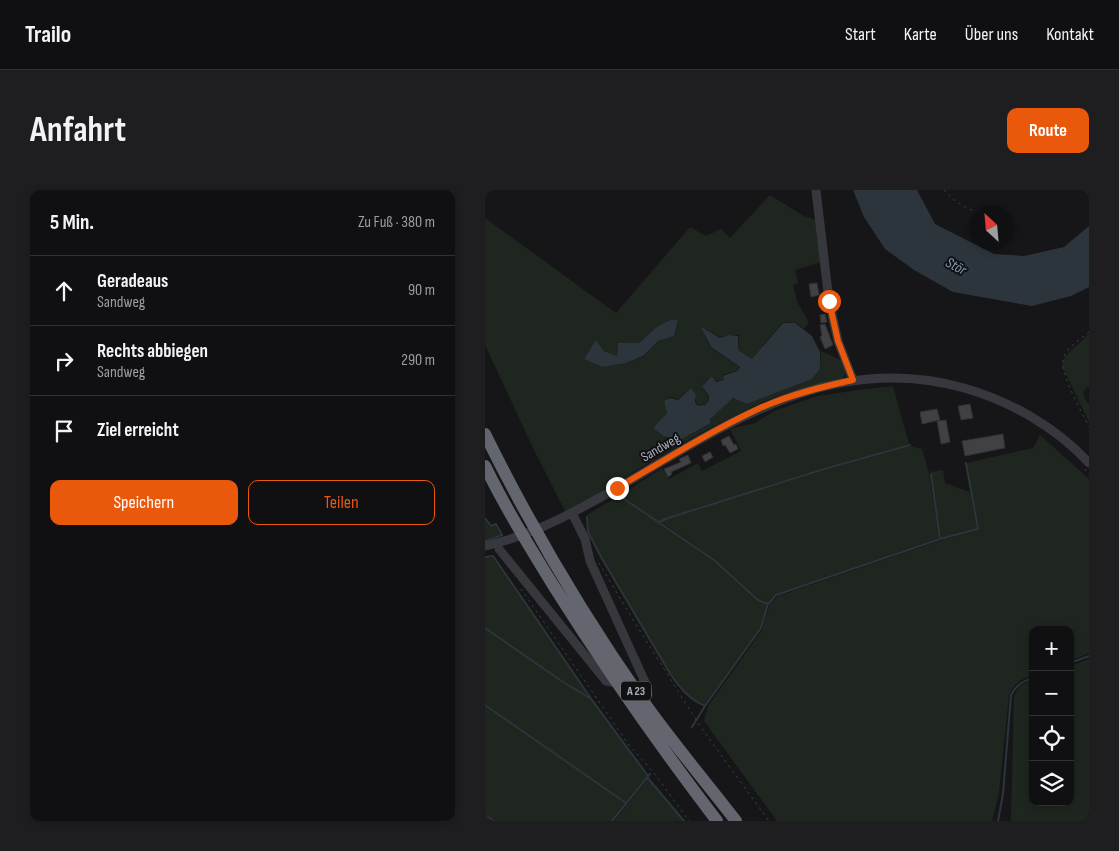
<!DOCTYPE html>
<html lang="de">
<meta charset="utf-8">
<style>
body{margin:0;font-family:"Sofia Sans Condensed",sans-serif;background:#1e1e20;color:#f1f3f6}
.controls{position:absolute;right:15px;bottom:15px;display:grid;overflow:hidden;border-radius:10px;box-shadow:0 2px 8px #0003}
.controls button{width:45px;height:45px;display:grid;place-items:center;padding:0;border:0;border-bottom:1px solid #303032;background:#101012;color:#f1f3f6;font:25px sans-serif}
.compass{position:absolute;left:484px;top:15px;width:45px;height:45px;border-radius:50%;background:#101012;box-shadow:0 2px 8px #0003;rotate:334deg}
.stop{position:absolute;width:15px;height:15px;margin:-11px;border:4px solid #ea580c;border-radius:50%;background:#fff}
.stop.end{background:#ea580c;border-color:#fff;box-shadow:0 1px 5px #0008}
.list{margin:0;padding:0;list-style:none}
h2{display:flex;justify-content:space-between;align-items:center;height:65px;margin:0;padding:0 20px;font-size:21px}
h2 small{font-size:16px;font-weight:400;color:#9c9d9f}
.list li{display:grid;grid-template-columns:32px 1fr auto;gap:15px;align-items:center;box-sizing:border-box;height:70px;padding:0 20px;border-top:1px solid #303032}
.list b{display:block;font-size:19px;white-space:nowrap}
.list p{margin:0;font-size:16px;white-space:nowrap;color:#9c9d9f}
.list em{font-size:16px;font-style:normal;color:#9c9d9f}
.actions{display:flex;gap:10px;padding:15px 20px}
.actions a{flex:1;padding:11px 0;border:1px solid #ea580c;border-radius:10px;text-align:center;font-size:18px;color:#ea580c}
.actions .main{background:#ea580c;color:#fff}
.icon{flex:none;width:28px;height:28px;fill:none;stroke:currentColor;stroke-width:2;stroke-linecap:round;stroke-linejoin:round}
.map{position:relative;flex:none;width:604px;height:631px;overflow:hidden;border-radius:10px}
header{display:flex;align-items:center;gap:30px;box-sizing:border-box;height:70px;padding:0 25px;background:#101012;border-bottom:1px solid #303032}
header strong{font-size:24px}
nav{display:flex;gap:28px;margin-inline-start:auto;font-size:18px}
.intro{display:flex;align-items:center;justify-content:space-between;box-sizing:border-box;height:120px;padding:0 30px}
h1{margin:0;font-size:35px}
.button{padding:12px 22px;border-radius:10px;background:#ea580c;color:#fff;font-size:18px;font-weight:700}
main{display:flex;gap:30px;padding:0 30px}
aside{flex:1;background:#101012;border-radius:10px;box-shadow:0 2px 8px #0003}
.map>svg:first-child{display:block}
.green{fill:#1e261f;fill-rule:evenodd}
.water{fill:#2c353c}
.lines{fill:none;stroke-linecap:round;stroke-linejoin:round}
.stream{stroke:#2c353c;stroke-width:2}
.building{fill:#404145;stroke:#303034}
.path{stroke:#3d3f44;stroke-width:1;stroke-dasharray:2.5 4;stroke-linecap:butt}
.minor{stroke:#37383d;stroke-width:9}
.highway{stroke:#63666e;stroke-width:12}
.route{stroke:#ea580c;stroke-width:6}
.labels{text-anchor:middle;stroke-width:4;stroke-linejoin:round;paint-order:stroke}
.shield{fill:#111113;stroke:#7b7e86;stroke-width:1}
.shield-label{font-size:12px;font-weight:bold;fill:#a8adb8}
.street-label{font-size:14px;fill:#a8adb8;stroke:#111113}
.water-label{font-size:15px;font-style:italic;fill:#7f9bb3;stroke:#111113}
</style>
<header>
<strong>Trailo</strong>
<nav><a>Start</a><a>Karte</a><a>Über uns</a><a>Kontakt</a></nav>
</header>
<div class="intro"><h1>Anfahrt</h1><a class="button">Route</a></div>
<main>
<aside>
<h2>5 Min.<small>Zu Fuß · 380 m</small></h2>
<ul class="list">
<li><svg class="icon" aria-label="ahead" viewBox="0 0 24 24"><path d="M12 20V5M6 11l6-6 6 6"/></svg><div><b>Geradeaus</b><p>Sandweg</p></div><em>90 m</em></li>
<li><svg class="icon" aria-label="right" viewBox="0 0 24 24"><path d="M7 20v-9h11M14 6l5 5-5 5"/></svg><div><b>Rechts abbiegen</b><p>Sandweg</p></div><em>290 m</em></li>
<li><svg class="icon" aria-label="arrive" viewBox="0 0 24 24"><path d="M6 21V4h12l-3 4 3 4H6"/></svg><div><b>Ziel erreicht</b></div></li>
</ul>
<div class="actions"><a class="main">Speichern</a><a>Teilen</a></div>
</aside>
<div class="map">
<svg width="604" height="631" viewBox="0 0 604 631">
<rect width="100%" height="100%" fill="#161618"/>
<!-- green -->
<path class="green" d="M285,5L319,26L332,30L337,72L310,80L313,93L308,95L312,111L324,133L319,139L311,133L298,132L267,169L253,160L254,145H245L235,147L215,136L225,157L254,177L251,181L238,185L239,190L231,191L227,186L217,195L223,206L224,211L220,214L214,216L211,212V205L206,198L193,209L185,207L179,211L182,223L168,238L177,246L195,250L227,233L225,229L237,216L248,208L262,214L327,189L335,179L336,161L358,171L362,181L358,188C330,195 301,202 274,214C207,244 144,285 81,323L49,260L0,155V28L131,123L205,37L221,46L236,39L245,48ZM185,130H193L189,146L173,151L158,167L141,173L117,177L99,169L111,150L119,161L132,166L133,153H154L173,136Z
M604,144V197L601,198L598,204L604,215V232L577,176L580,166Z
M408,196L424,254L339,278L183,327L174,332L136,305L177,278L184,289L213,273L217,281L256,261L245,239L270,233L289,221L332,206L373,200Z
M555,245L604,289V463L585,471V440H548V485C535,490 530,492 524,505L514,603L507,631H292L219,531L223,516L277,440L285,414L293,406L457,350L494,340L481,273L548,258Z
M425,256L437,259L444,283L454,348L291,404L286,408L283,413L274,409L229,369L176,332L183,328L339,280Z
M458,280L460,293L485,302L492,339L456,348L446,282Z
M134,306L228,370L273,410L282,415L276,437L220,515C204,508 196,499 187,485L116,366L104,342L103,324Z
M0,330L5,337L10,335L16,345L0,350Z
M7,366L105,508L78,492L0,438V368Z
M0,439L77,492L107,510L162,586L141,612L0,514Z
M604,469V631H526L529,506C534,496 537,494 548,490V612H585V476Z
M0,515L140,613L126,631H10L0,624Z
M163,589L199,631H129Z"/>
<!-- water -->
<path class="water" d="M368,0H432L450,34L509,64L539,66L579,57L604,36V97L586,106L547,116L468,102L429,80L400,59L379,27Z
M185,130H193L189,146L173,151L158,166L141,173L117,177L99,169L111,150L119,161L132,166L133,153H154L173,136Z
M298,133H310L327,146L335,162V179L327,189L262,214L248,208L225,229L226,233L195,250L178,246L168,238L182,223L179,211L185,208L193,210L206,198L211,205L210,212L213,216L220,215L224,211V206L217,196L227,186L231,192L239,190L238,186L252,181L255,177L226,157L215,136L235,148L244,145L253,146V160L267,169Z"/>
<g class="lines">
<!-- stream -->
<path class="stream" d="M135,306L229,370L273,410L283,414
M102,327L103,342L116,367L186,485C196,499 204,509 220,516
M0,328L6,336L11,334L17,345L0,351
M174,332L183,328L339,279L425,255
M455,349L493,339L481,273
M0,367L8,366L107,510L163,586
M0,438L78,492L106,509
M585,473L604,466
M0,515L141,613
M207,537L220,516L276,438L283,414L291,405L455,349L446,284
M162,587L199,631
M0,625L9,631
M127,631L165,584
M513,631L518,604L526,505C532,494 537,492 548,488"/>
</g>
<!-- building -->
<path class="building" d="M332,93L334,105L326,107L324,94Z
M340,124L342,132L336,133L335,125Z
M340,134L348,155L340,159L335,147L337,146L335,135Z
M485,214L488,228L476,230L473,216Z
M452,219L455,230L437,234L435,222Z
M461,230L465,252L456,254L452,231Z
M518,244L520,258L480,266L477,251Z
M244,246L249,255L251,254L253,259L245,263L240,255L238,256L236,250Z
M225,262L228,267L220,272L217,266Z
M203,265L206,273L186,282L187,284L183,287L179,279L196,272L194,269Z"/>
<g class="lines">
<!-- path -->
<path class="path" d="M459,0L471,12L492,23
M604,142C596,149 583,157 579,166C572,180 597,222 604,237
M600,279L604,284
M114,373L150,433L215,536L284,631
M36,399L144,555L169,583L204,631"/>
<!-- minor -->
<path class="minor" d="M331,0L344,111L353,151L368,190
M87,323L100,349L105,371L160,492L163,504L159,513
M0,356C49,345 94,320 137,295C245,232 349,161 479,198C525,211 571,237 604,273
M14,359L121,491L132,493"/>
<!-- highway -->
<path class="highway" d="M0,244C46,337 99,427 158,511C187,552 220,591 251,631
M0,276C20,317 44,356 68,395C119,476 174,555 232,631"/>
</g>
<g class="lines">
<!-- route -->
<path class="route" d="M132,298C178,271 224,242 273,219C303,205 336,197 368,190L353,151L344,111"/>
</g>
<g class="labels">
<!-- shield labels -->
<rect class="shield" x="136" y="491.5" width="30" height="19" rx="4"/>
<g class="shield-label">
<text x="151" y="505">A 23</text>
</g>
<!-- street labels -->
<g class="street-label">
<text transform="translate(175 257) rotate(-30)" y="5">Sandweg</text>
</g>
<!-- water labels -->
<g class="water-label">
<text transform="translate(471 76) rotate(28)" y="5">Stör</text>
</g>
</g>
</svg>
<div class="controls">
<button>+</button>
<button>−</button>
<button><svg class="icon" aria-label="locate" viewBox="0 0 24 24"><circle cx="12" cy="12" r="6"/><path d="M12 2v4M12 18v4M2 12h4M18 12h4"/></svg></button>
<button><svg class="icon" aria-label="layers" viewBox="0 0 24 24"><path d="M12 4l9 5-9 5-9-5zM3 14l9 5 9-5"/></svg></button>
</div>
<svg class="compass" viewBox="-18 -18 36 36"><path d="M0-13l5 13h-10z" fill="#e53935"/><path d="M0 13l5-13h-10z" fill="#9c9d9f"/></svg>
<div class="stop" style="left:344px;top:111px"></div>
<div class="stop end" style="left:132px;top:298px"></div>
</div>
</main>
